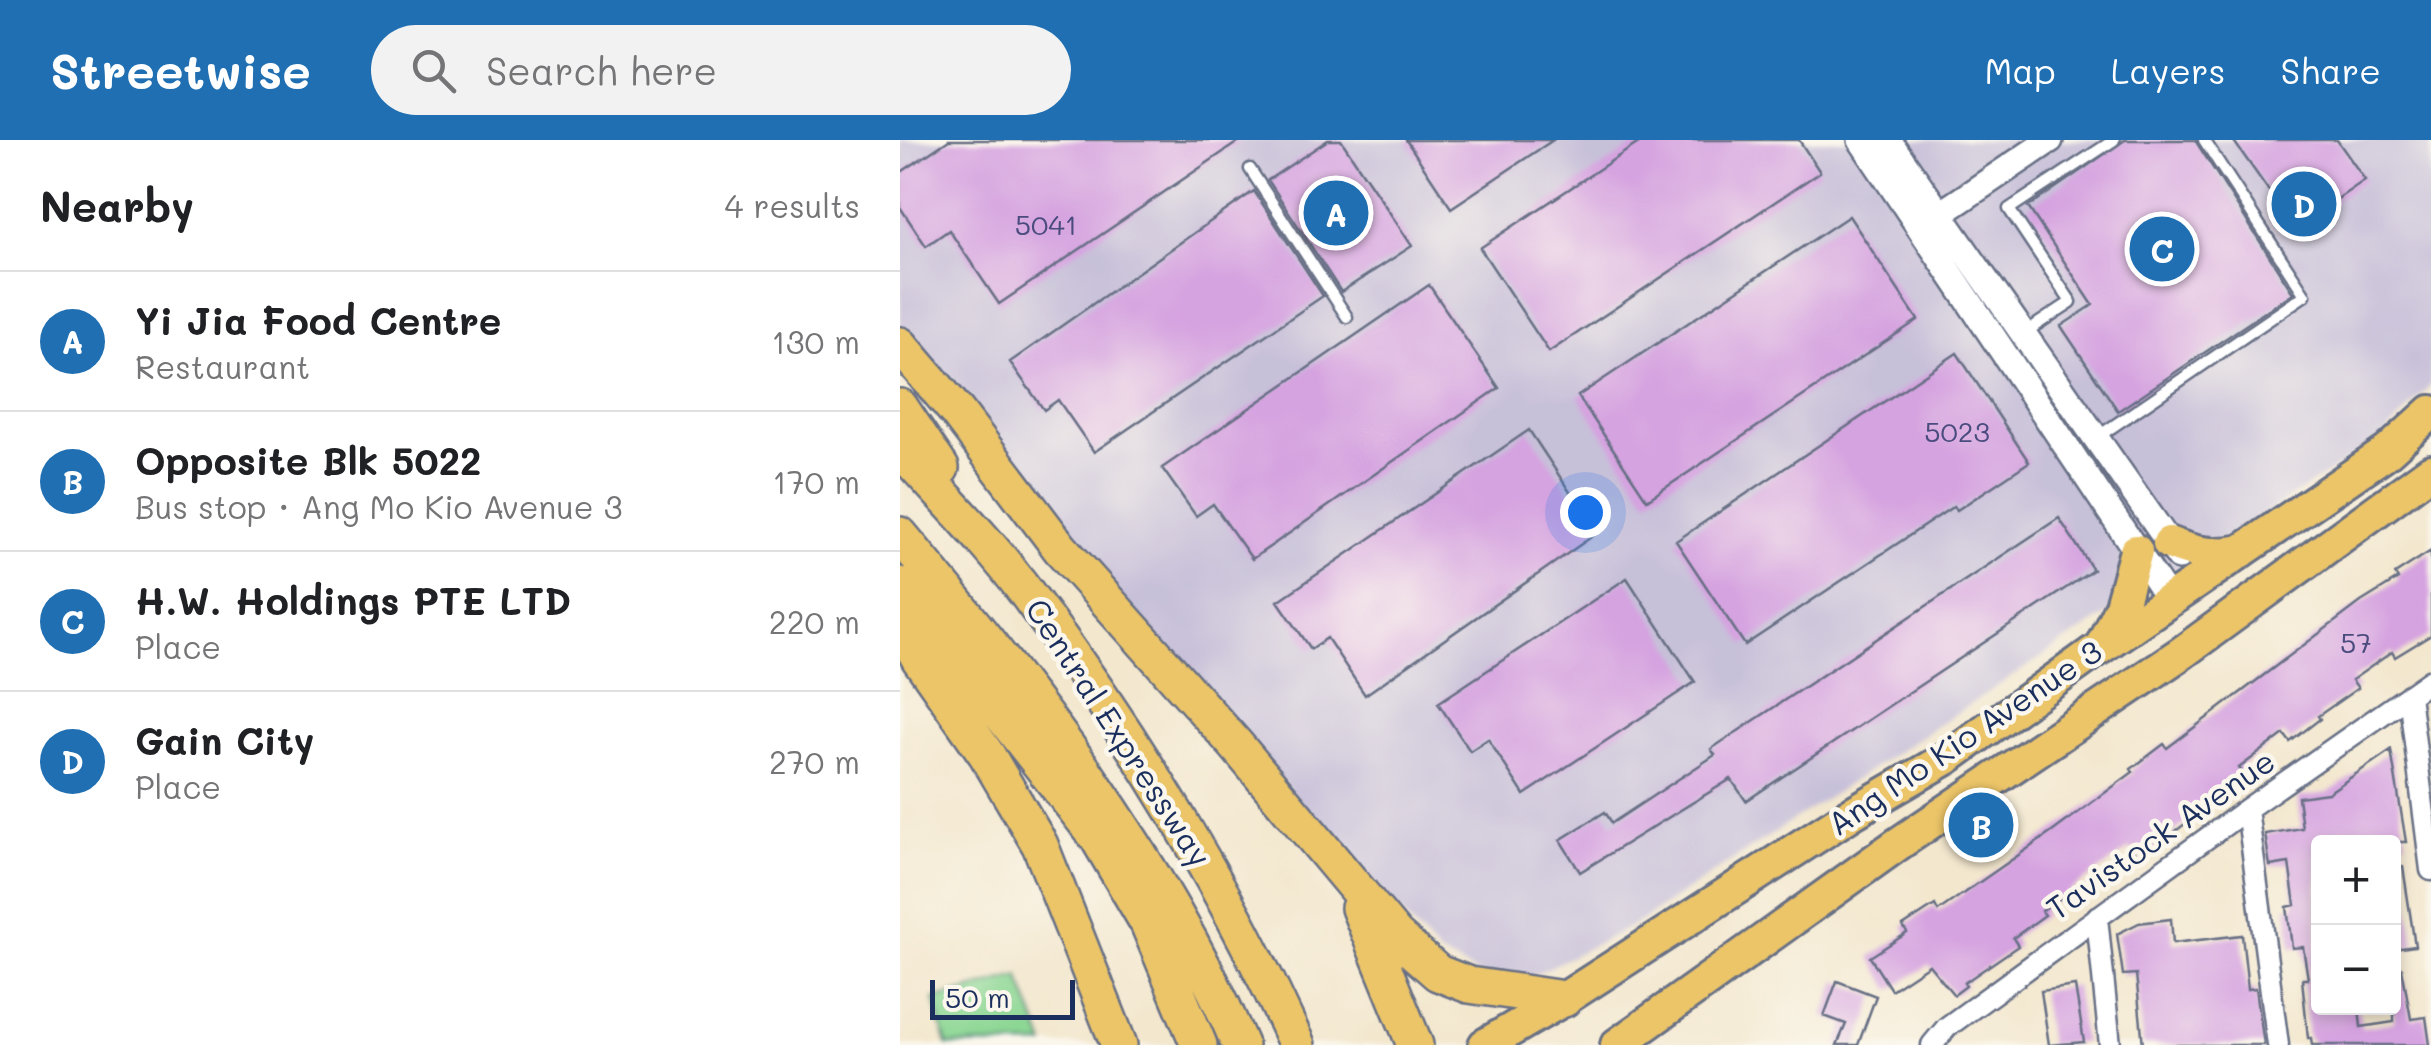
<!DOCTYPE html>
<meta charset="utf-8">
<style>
body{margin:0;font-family:Mali,sans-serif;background:#f2f2f2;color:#202124}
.controls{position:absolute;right:30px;bottom:30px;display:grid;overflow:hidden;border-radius:10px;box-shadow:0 5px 15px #0003}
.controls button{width:90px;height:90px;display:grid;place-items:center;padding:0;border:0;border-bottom:2px solid #e0e0e0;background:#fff;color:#202124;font:50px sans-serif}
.scale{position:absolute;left:30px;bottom:25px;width:145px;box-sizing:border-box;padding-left:10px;border:5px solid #1b2f5e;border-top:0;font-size:28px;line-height:35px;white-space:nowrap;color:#1b2f5e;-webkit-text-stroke:8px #fbf7ec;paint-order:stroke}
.you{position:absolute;left:685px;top:372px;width:35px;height:35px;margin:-25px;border:8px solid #fff;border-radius:50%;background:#1a73e8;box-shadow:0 0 0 15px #1a73e833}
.badge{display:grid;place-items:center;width:65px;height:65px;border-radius:50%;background:#1f6fb2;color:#fff;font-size:32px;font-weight:700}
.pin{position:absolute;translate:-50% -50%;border:5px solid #fff;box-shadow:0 2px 10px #0006}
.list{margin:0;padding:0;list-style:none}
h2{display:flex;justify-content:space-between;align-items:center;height:130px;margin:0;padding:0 40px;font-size:42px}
h2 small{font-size:32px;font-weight:400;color:#757577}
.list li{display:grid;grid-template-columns:65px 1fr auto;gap:30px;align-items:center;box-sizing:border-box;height:140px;padding:0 40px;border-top:2px solid #e0e0e0}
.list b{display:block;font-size:38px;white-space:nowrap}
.list p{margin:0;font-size:32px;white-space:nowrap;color:#757577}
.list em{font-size:32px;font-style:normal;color:#757577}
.icon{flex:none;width:55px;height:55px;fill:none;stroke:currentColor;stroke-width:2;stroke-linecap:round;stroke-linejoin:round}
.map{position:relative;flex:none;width:1531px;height:905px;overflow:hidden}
header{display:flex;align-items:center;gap:60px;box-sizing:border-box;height:140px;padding:0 50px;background:#1f6fb2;color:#fff}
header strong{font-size:48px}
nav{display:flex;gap:55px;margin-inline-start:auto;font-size:35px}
.search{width:700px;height:90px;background:#f2f2f2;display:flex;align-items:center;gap:25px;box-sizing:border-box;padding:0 35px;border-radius:55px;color:#757577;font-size:38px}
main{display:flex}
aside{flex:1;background:#fff}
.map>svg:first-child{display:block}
.industrial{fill:#c7c0d9}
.green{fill:#8dd794;stroke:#548379;stroke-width:2.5}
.building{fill:#d5a3e0}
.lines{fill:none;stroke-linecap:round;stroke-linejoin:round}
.service-casing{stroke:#676f85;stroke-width:15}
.minor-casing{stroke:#676f85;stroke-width:25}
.tertiary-casing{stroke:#676f85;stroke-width:30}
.trunk-casing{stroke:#676f85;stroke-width:38}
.motorway-casing{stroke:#676f85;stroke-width:40}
.service{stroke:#fff;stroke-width:10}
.minor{stroke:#fff;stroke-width:20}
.tertiary{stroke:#fff;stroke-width:25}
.trunk{stroke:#ecc569;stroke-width:32}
.motorway{stroke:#ecc569;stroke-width:35}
.labels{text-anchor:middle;stroke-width:9;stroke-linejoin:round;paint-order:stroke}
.number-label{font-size:28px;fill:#4a4c7e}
.street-label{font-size:32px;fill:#1b2f5e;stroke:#fbf7ec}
</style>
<header>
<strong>Streetwise</strong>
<div class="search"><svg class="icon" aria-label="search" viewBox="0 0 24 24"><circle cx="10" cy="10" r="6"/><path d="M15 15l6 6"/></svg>Search here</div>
<nav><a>Map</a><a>Layers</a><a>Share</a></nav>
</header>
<main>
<aside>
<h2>Nearby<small>4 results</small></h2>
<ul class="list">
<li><span class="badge">A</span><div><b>Yi Jia Food Centre</b><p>Restaurant</p></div><em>130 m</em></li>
<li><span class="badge">B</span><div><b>Opposite Blk 5022</b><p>Bus stop · Ang Mo Kio Avenue 3</p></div><em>170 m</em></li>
<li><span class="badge">C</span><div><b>H.W. Holdings PTE LTD</b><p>Place</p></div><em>220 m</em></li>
<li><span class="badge">D</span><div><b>Gain City</b><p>Place</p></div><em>270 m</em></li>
</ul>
</aside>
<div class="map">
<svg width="1531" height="905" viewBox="0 0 1531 905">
<rect width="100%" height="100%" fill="#fbf7ec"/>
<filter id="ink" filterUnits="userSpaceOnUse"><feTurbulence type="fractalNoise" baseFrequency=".01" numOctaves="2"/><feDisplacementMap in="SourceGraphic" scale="20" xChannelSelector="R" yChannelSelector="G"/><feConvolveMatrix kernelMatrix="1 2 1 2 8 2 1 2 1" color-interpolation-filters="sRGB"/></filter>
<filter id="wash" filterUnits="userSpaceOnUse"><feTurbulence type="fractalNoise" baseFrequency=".0048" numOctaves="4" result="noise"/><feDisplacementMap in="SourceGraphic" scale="40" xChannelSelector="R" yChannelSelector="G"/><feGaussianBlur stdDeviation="2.25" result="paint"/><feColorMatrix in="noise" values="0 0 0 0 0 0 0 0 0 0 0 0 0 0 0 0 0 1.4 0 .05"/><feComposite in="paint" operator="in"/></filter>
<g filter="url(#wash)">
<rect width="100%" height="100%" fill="#f3e7ce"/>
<!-- industrial -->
<path class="industrial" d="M0,0H1531V245L1478,301L1230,459L734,785L634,835L594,842L539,814L163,404L0,193Z"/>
<!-- green -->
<path class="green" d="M119,836L145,905H47L34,859Z"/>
<g id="blocks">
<!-- building -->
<path class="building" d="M49,0H341L99,164L49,90L26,106L0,67V33Z
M428,0H441L512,106L441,152L368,40Z
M506,0H653L551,68Z
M743,0H899L920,32L649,212L580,108Z
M1225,0H1295L1393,153L1218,271L1161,186L1193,165L1128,67Z
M1333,0H1437L1465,40L1395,88Z
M354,51L423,156L194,312L158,260L144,270L110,222Z
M949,76L1018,180L747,360L678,256Z
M529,145L599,248L352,419L313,364L296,376L262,328Z
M1057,213L1129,322L1057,370L1054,366L845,505L776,401Z
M629,290L697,393L465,555L427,498L411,509L378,461Z
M1159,378L1193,430L846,661L831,639L680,732L660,700L705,672L712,683L815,615L811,609Z
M1531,411V495L1495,517L1492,512L1452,540L1458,548L1418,576L1420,579L1390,602L1384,594L1339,628L1349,640L1317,664L1315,661L1239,719L1231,708L1142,771L1145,775L1113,798L1118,806L1064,843L1066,846L1054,855L1029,825L991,850L970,817L1007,793L1003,786L1035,765L1038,771L1152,692L1233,632L1231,629L1264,604L1267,608L1461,462L1498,439L1495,434Z
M727,438L795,542L624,655L588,599L570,611L538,563Z
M1491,610L1506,702H1418V868H1459L1461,887L1494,882V829L1502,828L1511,879L1526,877L1530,905H1412L1411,898H1408L1402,839H1408L1403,807L1392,808L1387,767L1395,765L1389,723L1370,726L1365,694L1402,688L1398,657L1428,653Z
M1503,727L1515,806L1494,809V728Z
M1271,779L1273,803L1342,795L1348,849L1356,848L1364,905H1243L1236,834L1223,835L1217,794L1239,783Z
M937,841L976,856L958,905H937L946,884L924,876Z
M1175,846L1184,902L1149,905L1141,851Z"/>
</g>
</g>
<g filter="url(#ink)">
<use href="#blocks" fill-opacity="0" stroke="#676f85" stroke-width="2.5"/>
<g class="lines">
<defs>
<path id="service" d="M350,29L447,177
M1124,193L1171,162L1109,69L1214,0
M1196,298L1405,155L1304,0"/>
<path id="minor" d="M1509,555L1531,730
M1347,669L1378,905
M1197,777L1210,905
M1032,905L1047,887L1347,669L1531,540"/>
<path id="tertiary" d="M961,0L1270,461
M988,0L1279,417
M1028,82L1150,0"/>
<path id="trunk" d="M1269,403C1296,414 1314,417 1342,411
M1203,503L1221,466L1236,411
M585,905L664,859L954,672L1047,618L1201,507L1487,312L1531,272
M717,905L998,704L1283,512L1531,331"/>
<path id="motorway" d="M0,205L57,272L160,408L336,605L496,796L538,833L569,845L664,859
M0,267L41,328
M0,308C41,355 87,400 125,451C231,592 324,744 397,905
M0,395C131,551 259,716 340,905
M0,445L198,698L248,783L299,905
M0,483L19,518L87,615L140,705L219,905
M459,768L515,905"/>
</defs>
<!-- service casing -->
<use href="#service" class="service-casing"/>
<!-- minor casing -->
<use href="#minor" class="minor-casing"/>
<!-- tertiary casing -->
<use href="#tertiary" class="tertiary-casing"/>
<!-- trunk casing -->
<use href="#trunk" class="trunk-casing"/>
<!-- motorway casing -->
<use href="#motorway" class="motorway-casing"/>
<!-- service -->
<use href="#service" class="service"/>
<!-- minor -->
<use href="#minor" class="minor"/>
<!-- tertiary -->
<use href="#tertiary" class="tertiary"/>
<!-- trunk -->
<use href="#trunk" class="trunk"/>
<!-- motorway -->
<use href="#motorway" class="motorway"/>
</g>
</g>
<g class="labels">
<!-- number labels -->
<g class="number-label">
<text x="146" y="95">5041</text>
<text x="1057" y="302">5023</text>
<text x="1456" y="513">57</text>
</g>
<!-- street labels -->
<g class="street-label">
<text transform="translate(218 593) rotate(57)" y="11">Central Expressway</text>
<text transform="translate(1065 598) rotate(-34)" y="11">Ang Mo Kio Avenue 3</text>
<text transform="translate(1261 695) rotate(-35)" y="11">Tavistock Avenue</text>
</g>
</g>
</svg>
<div class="controls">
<button>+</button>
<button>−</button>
</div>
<div class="scale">50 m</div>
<div class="you"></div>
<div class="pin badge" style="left:436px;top:73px">A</div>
<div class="pin badge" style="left:1081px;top:685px">B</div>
<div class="pin badge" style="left:1262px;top:109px">C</div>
<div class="pin badge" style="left:1404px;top:64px">D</div>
</div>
</main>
